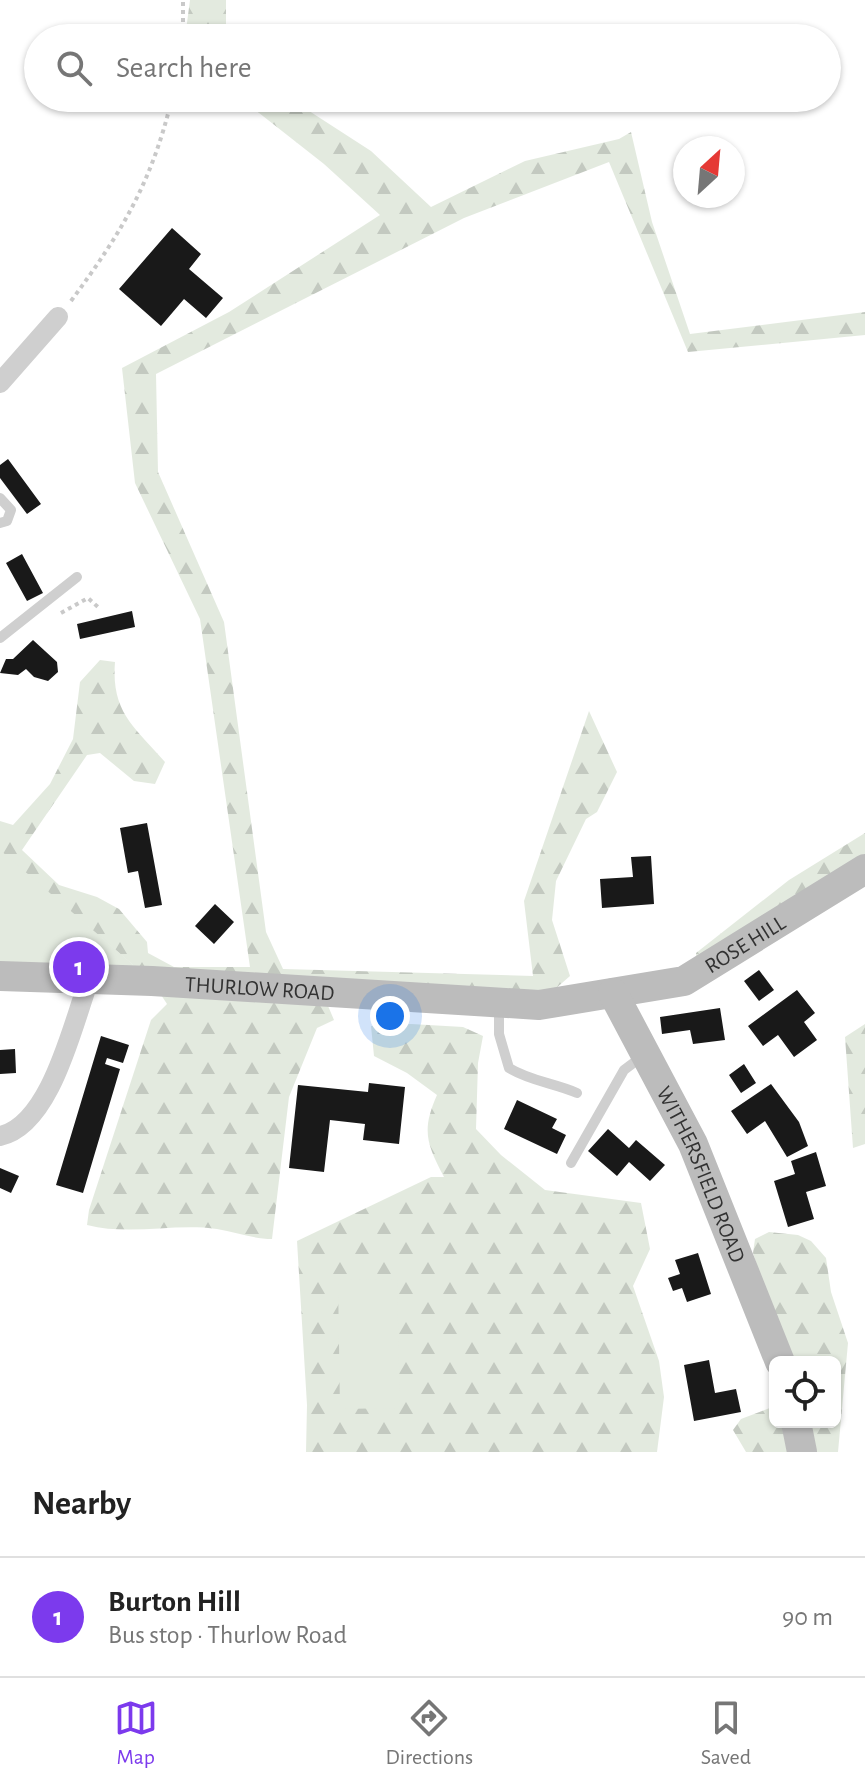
<!DOCTYPE html>
<meta charset="utf-8">
<style>
body{margin:0;font-family:"Alegreya Sans",sans-serif;background:#f2f2f2;color:#222}
.controls{position:absolute;right:24px;bottom:24px;display:grid;overflow:hidden;border-radius:12px;box-shadow:0 2px 6px #0004}
.controls button{width:72px;height:72px;display:grid;place-items:center;padding:0;border:0;border-bottom:2px solid #e0e0e0;background:#fff;color:#222;font:40px sans-serif}
.compass{position:absolute;left:673px;top:136px;width:72px;height:72px;border-radius:50%;background:#fff;box-shadow:0 2px 6px #0004;rotate:26deg}
.you{position:absolute;left:390px;top:1016px;width:28px;height:28px;margin:-20px;border:6px solid #fff;border-radius:50%;background:#1a73e8;box-shadow:0 0 0 12px #1a73e833}
.badge{display:grid;place-items:center;width:52px;height:52px;border-radius:50%;background:#7c3aed;color:#fff;font-size:26px;font-weight:700}
.pin{position:absolute;translate:-50% -50%;border:4px solid #fff;box-shadow:0 2px 8px #0006}
.list{margin:0;padding:0;list-style:none}
h2{display:flex;justify-content:space-between;align-items:center;height:104px;margin:0;padding:0 32px;font-size:34px}
h2 small{font-size:26px;font-weight:400;color:#767676}
.list li{display:grid;grid-template-columns:52px 1fr auto;gap:24px;align-items:center;box-sizing:border-box;height:120px;padding:0 32px;border-top:2px solid #e0e0e0}
.list b{display:block;font-size:30px;white-space:nowrap}
.list p{margin:0;font-size:26px;white-space:nowrap;color:#767676}
.list em{font-size:26px;font-style:normal;color:#767676}
.icon{flex:none;width:44px;height:44px;fill:none;stroke:currentColor;stroke-width:2;stroke-linecap:round;stroke-linejoin:round}
.map{position:relative;flex:none;width:865px;height:1452px;overflow:hidden}
.search{position:absolute;background:#fff;box-shadow:0 2px 6px #0004;left:24px;right:24px;top:24px;height:88px;display:flex;align-items:center;gap:20px;box-sizing:border-box;padding:0 28px;border-radius:44px;color:#767676;font-size:30px}
.sheet{height:224px;background:#fff}
nav{display:flex;justify-content:space-around;align-items:center;box-sizing:border-box;height:112px;border-top:2px solid #e0e0e0;background:#fff;font-size:22px;color:#767676}
nav a{display:grid;justify-items:center;gap:4px}
nav .on{color:#7c3aed}
.map>svg:first-child{display:block}
.forest{fill:url(#forest-firs)}
.green{fill:#e3eadf}
.building{fill:#191919}
.lines{fill:none;stroke-linecap:round;stroke-linejoin:round}
.path{stroke:#c9c9c9;stroke-width:4;stroke-dasharray:4 4;stroke-linecap:butt}
.lane{stroke:#cfcfcf;stroke-width:10}
.street{stroke:#cfcfcf;stroke-width:20}
.secondary{stroke:#bcbcbc;stroke-width:30}
.labels{text-anchor:middle;stroke-width:8;stroke-linejoin:round;paint-order:stroke}
.street-label{font-size:22px;fill:#323232;stroke:#fff}
</style>
<div class="map">
<svg width="865" height="1452" viewBox="0 0 865 1452">
<defs>
<pattern id="forest-firs" width="22" height="20" patternUnits="userSpaceOnUse" patternTransform="scale(2)"><rect width="22" height="20" fill="#e3eadf"/><path d="M5 1l3.5 6h-7zM16 11l3.5 6h-7z" fill="#c3c9c0"/></pattern>
</defs>
<rect width="100%" height="100%" fill="#fff"/>
<!-- forest -->
<path class="forest" d="M190,0H226V38H185Z
M240,98H289L371,151L431,207L525,161L619,139L631,132L652,222L690,334L865,312V335L688,352L609,162L464,218L156,374L158,472L224,622L266,932L283,969L533,976L524,901L589,711L617,772L597,812L586,819L556,881L552,920L570,976L554,990L538,996L320,987L334,1020L317,1028L289,1097L272,1239C253,1239 236,1232 217,1229C174,1223 130,1236 87,1225L89,1210L151,1020L167,1004L152,981L0,852V821L13,825L50,784L73,739L80,682L100,660L115,662C111,713 135,727 165,762L155,784L134,781L100,753L87,755L22,850L59,885L97,897L119,909L147,942L148,953L174,967H250L200,619L135,483L122,368L229,312L380,215L324,164Z
M865,833V875L697,977L696,953L789,880Z
M411,1024L463,1027L483,1036L478,1063L476,1129L501,1155L545,1190L641,1203L650,1249L633,1286L659,1361L664,1397L657,1452H306L307,1405L297,1241L431,1177H444C427,1144 421,1131 437,1095L407,1073L374,1056L371,1026Z
M865,1024V1144L853,1148L845,1037Z
M769,1232L798,1235L811,1241L826,1258L831,1292L848,1343L838,1452H746L733,1430L741,1419L775,1406V1422H835V1362H788L753,1253L755,1239Z"/>
<!-- green -->
<path class="green" d="M0,850L152,981L0,976Z
M397,1279L400,1408L340,1409L338,1280Z"/>
<!-- building -->
<path class="building" d="M172,228L201,254L189,269L223,298L206,318L184,299L161,326L119,289Z
M8,459L41,504L27,514L0,478V465Z
M22,554L43,593L27,601L6,563Z
M132,611L135,627L80,639L77,624Z
M33,640L57,662L58,672L48,681L34,677L26,669L18,675L0,673L6,659H13Z
M147,823L162,905L145,908L138,871L128,873L120,828Z
M651,856L654,904L602,908L600,879L633,877L631,857Z
M215,904L234,922L214,944L195,926Z
M759,970L774,990L759,1001L744,981Z
M797,990L815,1013L804,1022L817,1040L794,1057L778,1035L763,1046L748,1026Z
M720,1008L725,1040L693,1044L690,1030L662,1034L660,1017Z
M101,1036L129,1045L123,1063L107,1058L105,1064L120,1069L83,1193L56,1185Z
M15,1049L16,1073L0,1074V1050Z
M744,1064L756,1083L741,1093L729,1075Z
M369,1083L405,1087L399,1144L363,1140L365,1124L330,1120L324,1172L289,1168L298,1085L368,1092Z
M771,1084L799,1122L808,1146L787,1157L765,1121L747,1134L731,1111Z
M517,1100L557,1119L552,1128L566,1135L557,1154L504,1129Z
M608,1129L629,1148L636,1140L665,1165L650,1181L629,1162L617,1176L588,1151Z
M816,1152L826,1186L806,1192L814,1219L788,1227L774,1181L795,1174L791,1161Z
M0,1168L19,1176L11,1193L0,1188Z
M698,1253L711,1294L687,1302L682,1288L673,1291L668,1278L680,1274L675,1260Z
M709,1360L715,1393L736,1389L741,1412L694,1421L684,1365Z"/>
<g class="lines">
<!-- path -->
<path class="path" d="M183,38V0
M71,301C122,232 152,182 172,98
M61,613L88,598L99,608"/>
<!-- lane -->
<path class="lane" d="M0,498L11,510L7,521L0,523
M0,638L77,577
M499,1005V1034L509,1068C530,1081 554,1083 577,1093
M571,1163L624,1070L644,1055"/>
<!-- street -->
<path class="street" d="M0,383L58,317
M0,1136C51,1125 73,1023 89,980"/>
<!-- secondary -->
<g class="secondary">
<path id="s1" d="M0,976L152,981L539,1005L684,981L865,869"/>
<path id="s2" d="M613,993L693,1144L780,1362"/>
<path d="M796,1422L802,1452"/>
</g>
</g>
<g class="labels">
<!-- street labels -->
<g class="street-label">
<text dy="8" stroke="none"><textPath href="#s1" startOffset="758">ROSE HILL</textPath></text>
<text dy="8" stroke="none"><textPath href="#s1" startOffset="260">THURLOW ROAD</textPath></text>
<text dy="8" stroke="none"><textPath href="#s2" startOffset="202">WITHERSFIELD ROAD</textPath></text>
</g>
</g>
</svg>
<div class="controls">
<button><svg class="icon" aria-label="locate" viewBox="0 0 24 24"><circle cx="12" cy="12" r="6"/><path d="M12 2v4M12 18v4M2 12h4M18 12h4"/></svg></button>
</div>
<svg class="compass" viewBox="-18 -18 36 36"><path d="M0-13l5 13h-10z" fill="#e53935"/><path d="M0 13l5-13h-10z" fill="#767676"/></svg>
<div class="you"></div>
<div class="pin badge" style="left:79px;top:967px">1</div>
<div class="search"><svg class="icon" aria-label="search" viewBox="0 0 24 24"><circle cx="10" cy="10" r="6"/><path d="M15 15l6 6"/></svg>Search here</div>
</div>
<section class="sheet">
<h2>Nearby<small></small></h2>
<ul class="list">
<li><span class="badge">1</span><div><b>Burton Hill</b><p>Bus stop · Thurlow Road</p></div><em>90 m</em></li>
</ul>
</section>
<nav>
<a class="on"><svg class="icon" aria-label="map" viewBox="0 0 24 24"><path d="M3 6l6-2 6 2 6-2v14l-6 2-6-2-6 2zM9 4v14M15 6v14"/></svg>Map</a>
<a><svg class="icon" aria-label="directions" viewBox="0 0 24 24"><path d="M12 3l9 9-9 9-9-9zM9 14v-3h6M13 9l2 2-2 2"/></svg>Directions</a>
<a><svg class="icon" aria-label="saved" viewBox="0 0 24 24"><path d="M7 4h10v16l-5-4-5 4z"/></svg>Saved</a>
</nav>
